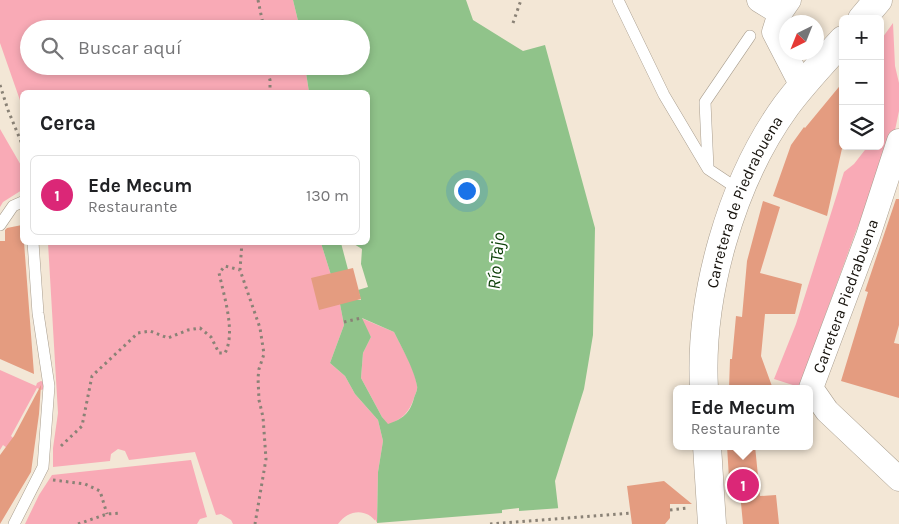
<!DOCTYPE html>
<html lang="es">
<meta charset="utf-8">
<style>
body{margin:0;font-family:Karla,sans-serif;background:#f6f6f6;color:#202124}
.controls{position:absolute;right:15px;top:15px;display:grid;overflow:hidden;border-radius:8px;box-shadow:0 2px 8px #0003}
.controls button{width:45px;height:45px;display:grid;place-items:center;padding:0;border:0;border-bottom:1px solid #e0e0e0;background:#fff;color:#202124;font:25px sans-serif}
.compass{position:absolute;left:779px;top:15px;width:45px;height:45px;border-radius:50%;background:#fff;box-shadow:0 2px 8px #0003;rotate:223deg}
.you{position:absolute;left:466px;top:190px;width:18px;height:18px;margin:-12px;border:4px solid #fff;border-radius:50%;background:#1a73e8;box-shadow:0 0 0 8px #1a73e833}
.badge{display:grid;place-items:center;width:32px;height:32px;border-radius:50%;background:#db2777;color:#fff;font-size:16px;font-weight:700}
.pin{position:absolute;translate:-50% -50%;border:2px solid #fff;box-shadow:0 1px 5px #0006}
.popup{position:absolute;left:673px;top:385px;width:140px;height:65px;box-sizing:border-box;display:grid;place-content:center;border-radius:8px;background:#fff;filter:drop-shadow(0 1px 4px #0005);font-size:16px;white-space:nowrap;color:#757577}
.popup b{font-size:19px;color:#202124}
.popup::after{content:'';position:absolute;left:50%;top:100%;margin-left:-10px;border:10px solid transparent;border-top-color:#fff}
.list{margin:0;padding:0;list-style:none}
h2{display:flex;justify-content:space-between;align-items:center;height:65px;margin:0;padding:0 20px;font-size:21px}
h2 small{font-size:16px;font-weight:400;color:#757577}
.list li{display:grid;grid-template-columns:32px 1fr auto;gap:15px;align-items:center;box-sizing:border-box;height:80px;margin:0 10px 10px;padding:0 10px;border:1px solid #e0e0e0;border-radius:8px}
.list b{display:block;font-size:19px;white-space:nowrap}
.list p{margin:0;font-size:16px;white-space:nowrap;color:#757577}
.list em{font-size:16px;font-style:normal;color:#757577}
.icon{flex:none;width:28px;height:28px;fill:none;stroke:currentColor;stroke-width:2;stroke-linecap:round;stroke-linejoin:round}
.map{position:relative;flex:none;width:899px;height:524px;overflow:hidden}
.search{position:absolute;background:#fff;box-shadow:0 2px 8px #0003;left:20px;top:20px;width:350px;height:55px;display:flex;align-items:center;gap:12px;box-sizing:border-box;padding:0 18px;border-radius:28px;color:#757577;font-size:19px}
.panel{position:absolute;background:#fff;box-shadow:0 2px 8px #0003;left:20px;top:90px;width:350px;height:155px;border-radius:8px}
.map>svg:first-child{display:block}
.green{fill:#f9aab6}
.water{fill:#90c38a;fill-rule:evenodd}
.pier{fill:#f3e7d6}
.building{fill:#e49c80}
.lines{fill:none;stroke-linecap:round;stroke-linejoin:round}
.lane-casing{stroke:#a99e8f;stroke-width:12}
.street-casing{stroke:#a99e8f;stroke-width:25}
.secondary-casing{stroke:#a99e8f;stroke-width:29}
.path{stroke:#8a8276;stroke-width:3;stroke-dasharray:2.5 4;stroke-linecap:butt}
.lane{stroke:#fff;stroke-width:11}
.street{stroke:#fff;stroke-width:24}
.secondary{stroke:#fff;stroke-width:28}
.labels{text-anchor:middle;stroke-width:4;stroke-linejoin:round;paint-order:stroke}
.street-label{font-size:16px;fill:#16120c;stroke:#fff}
.water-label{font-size:18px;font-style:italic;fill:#0e4109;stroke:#fff}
</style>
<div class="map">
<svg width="899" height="524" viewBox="0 0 899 524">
<rect width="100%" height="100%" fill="#f3e7d6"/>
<!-- green -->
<path class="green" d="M0,0H293L300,29H29V66H305L309,92H22V106L0,43Z
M893,23L895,66L899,83V111L893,140L856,231L799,387L774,379L796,324L844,172L854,164L868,146H880V131L882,129L880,41Z
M0,129L22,167V190L3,202L0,207Z
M48,243H321L340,304L344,325L330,363L345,376L355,394L378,420L383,441L378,472L377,523C366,507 348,510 338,524H233L231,520L221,514L216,515L195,452L129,460L125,451L118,449L111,454L110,461L53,467V448L58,413Z
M361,318L394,332C401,346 416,371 417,386C418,390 415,394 414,398C409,413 402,419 388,425L382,417L361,378L363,353L371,337Z
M0,370L36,386L37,383L41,381L44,382V389L41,390L37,388L11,436L15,440L7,448L3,445L0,450Z
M191,460L207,517L200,519L197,524H25L39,495L52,475Z"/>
<!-- water -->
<path class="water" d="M293,0H466L473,20L523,51L545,45L595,228L593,335L584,389L555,481L560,524H377L378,472L383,441L378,420L355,394L345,376L330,363L344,325L340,304L321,243H341L356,300H361L358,290L368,287L361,264L362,249L354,244L346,243L368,242V92H309L305,66H361V29H300ZM362,318L394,332C401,346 415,371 417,386C418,390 415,394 414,398C410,413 403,419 388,424L382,417L361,378L363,353L371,337Z"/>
<!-- pier -->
<path class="pier" d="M519,508V511L561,508L562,524H375V519L377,523L502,513V510Z"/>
<!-- building -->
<path class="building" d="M843,82V144L827,216L773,196L791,145L804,127L805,128Z
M896,199H899V325L894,343L899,344V398L841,381L868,292L865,291Z
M763,201L780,207L760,273L802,284L795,314H765L761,356L773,389H729L730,359H732L736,316L742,317L747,261Z
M22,225V242H24L34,374L0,359V241H5V230L7,228Z
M353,268L361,299L319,310L311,278Z
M41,385L39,414L31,472L0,524V455L14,436Z
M727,446H755L760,496L776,495L779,524H743L740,493L730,494Z
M664,481L692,504H670V518L665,524H632L627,486Z"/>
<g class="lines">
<defs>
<path id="lane" d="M618,0L664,95L708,169L741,191
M708,168L705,102L750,36
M0,225L13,206L22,202
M14,524L43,467L49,386L38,313L33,242"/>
<path id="street" d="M759,0L780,13
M789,0L780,13L774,32L802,86
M899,141L868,236L811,388L827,411L899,479"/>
<g id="secondary">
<path d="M862,19L878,0"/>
<path id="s1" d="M704,389C699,296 731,182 786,106C803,83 823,62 843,40"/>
<path d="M707,446L712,524"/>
</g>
</defs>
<!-- lane casing -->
<use href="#lane" class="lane-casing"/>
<!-- street casing -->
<use href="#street" class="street-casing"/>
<!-- secondary casing -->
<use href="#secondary" class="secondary-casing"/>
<!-- path -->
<path class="path" d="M258,0L264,29
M513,23L521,0
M266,66L270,80V92
M0,85L8,110L22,144
M242,242L240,270L260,328L264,354L259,369L258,378L259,400L263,417L266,459L255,524
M344,322L361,318
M61,446L82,426L92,376L138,333L150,331L168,338L188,330L200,328L211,337L219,353H225C236,333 224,296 219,273L225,266L240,270
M53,480L85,484L100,491L107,514
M670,510L688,508
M78,524L107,514L121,513
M490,524L631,513"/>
<!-- lane -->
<use href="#lane" class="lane"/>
<!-- street -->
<use href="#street" class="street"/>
<!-- secondary -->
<use href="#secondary" class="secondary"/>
</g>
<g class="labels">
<!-- street labels -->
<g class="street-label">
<text dy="6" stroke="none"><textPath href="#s1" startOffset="194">Carretera de Piedrabuena</textPath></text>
<text transform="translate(845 296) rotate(-70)" y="6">Carretera Piedrabuena</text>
</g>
<!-- water labels -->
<g class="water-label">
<text transform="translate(496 261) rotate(-85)" y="6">Río Tajo</text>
</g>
</g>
</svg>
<div class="controls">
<button>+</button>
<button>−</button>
<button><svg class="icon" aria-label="layers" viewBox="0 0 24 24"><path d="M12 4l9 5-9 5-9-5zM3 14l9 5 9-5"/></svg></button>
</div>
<svg class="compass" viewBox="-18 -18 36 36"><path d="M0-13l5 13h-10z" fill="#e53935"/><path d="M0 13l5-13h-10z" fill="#757577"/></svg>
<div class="you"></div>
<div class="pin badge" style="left:743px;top:485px">1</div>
<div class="popup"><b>Ede Mecum</b>Restaurante</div>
<div class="search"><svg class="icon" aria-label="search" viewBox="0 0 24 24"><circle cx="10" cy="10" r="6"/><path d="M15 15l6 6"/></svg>Buscar aquí</div>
<section class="panel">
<h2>Cerca<small></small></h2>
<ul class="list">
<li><span class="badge">1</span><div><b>Ede Mecum</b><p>Restaurante</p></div><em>130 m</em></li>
</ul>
</section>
</div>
